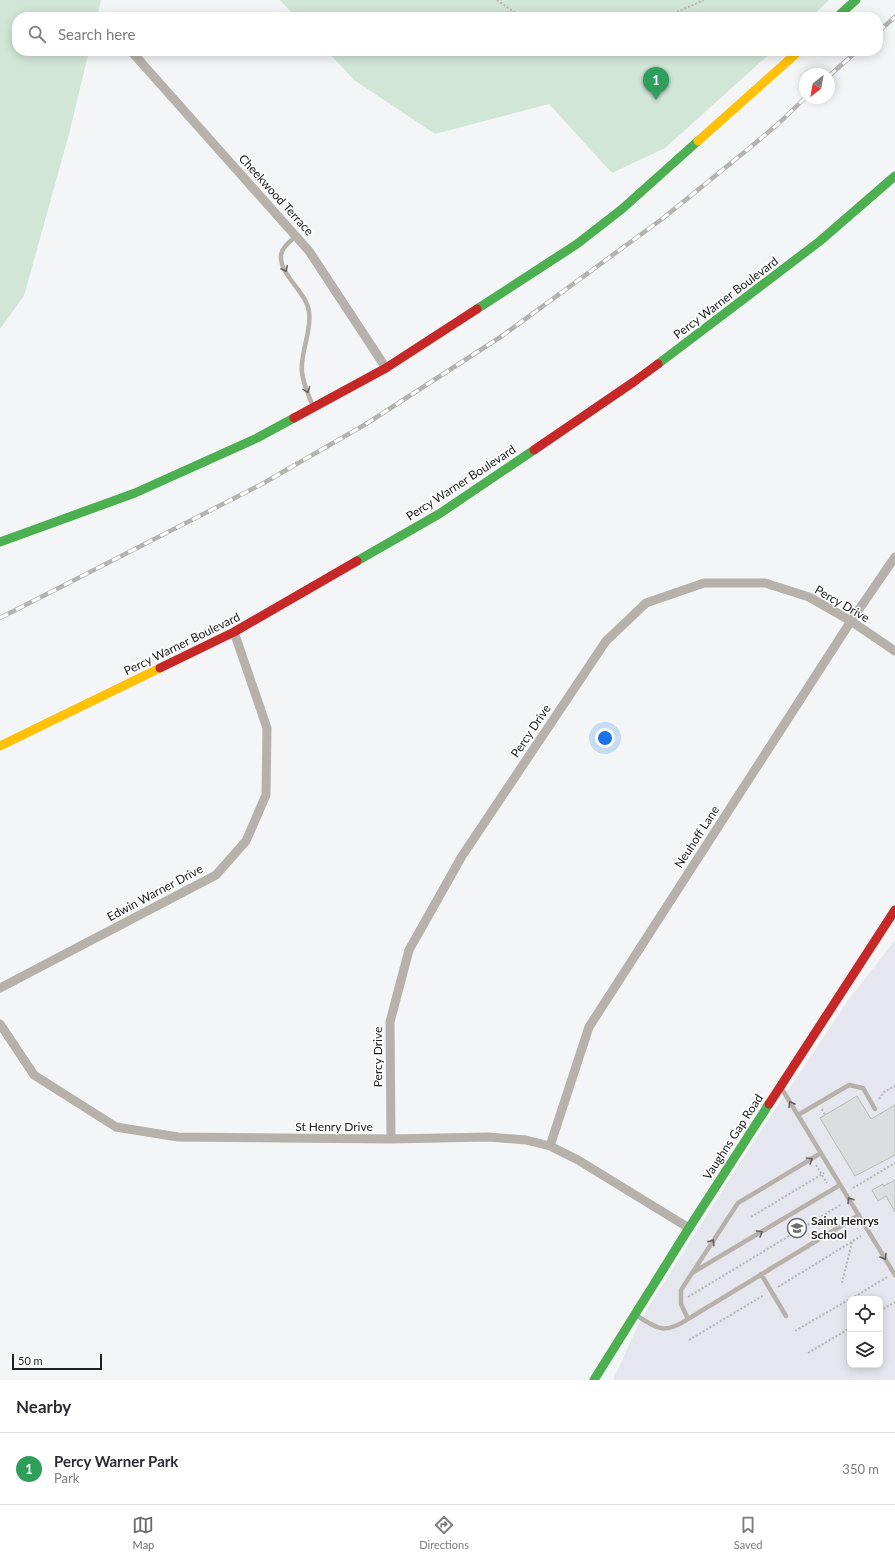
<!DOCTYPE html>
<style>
body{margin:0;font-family:Lato,sans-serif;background:#f7f7f7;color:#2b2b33}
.controls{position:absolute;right:12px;bottom:12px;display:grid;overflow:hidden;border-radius:8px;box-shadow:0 2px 10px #0003}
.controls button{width:36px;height:36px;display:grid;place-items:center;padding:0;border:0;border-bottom:1px solid #e1e1e2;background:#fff;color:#2b2b33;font:20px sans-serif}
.compass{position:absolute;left:799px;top:68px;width:36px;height:36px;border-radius:50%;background:#fff;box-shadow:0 2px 10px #0003;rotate:211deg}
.scale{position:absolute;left:12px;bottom:10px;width:90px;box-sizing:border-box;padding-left:4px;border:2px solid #202022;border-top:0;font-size:11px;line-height:14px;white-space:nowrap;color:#202022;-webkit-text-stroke:3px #fff;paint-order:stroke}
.you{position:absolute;left:605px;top:738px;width:14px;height:14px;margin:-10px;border:3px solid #fff;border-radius:50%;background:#1a73e8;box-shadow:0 0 0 6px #1a73e833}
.badge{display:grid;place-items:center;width:26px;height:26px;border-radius:50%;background:#6a6b6d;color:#fff;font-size:13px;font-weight:700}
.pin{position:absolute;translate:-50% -33px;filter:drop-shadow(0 1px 2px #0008)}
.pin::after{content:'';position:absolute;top:21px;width:14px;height:12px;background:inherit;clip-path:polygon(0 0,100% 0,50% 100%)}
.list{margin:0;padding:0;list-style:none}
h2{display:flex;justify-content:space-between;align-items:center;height:52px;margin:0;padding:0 16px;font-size:17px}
h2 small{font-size:13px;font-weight:400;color:#7c7c81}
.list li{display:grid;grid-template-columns:26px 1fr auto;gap:12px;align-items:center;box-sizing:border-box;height:72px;padding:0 16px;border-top:1px solid #e1e1e2}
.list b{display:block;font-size:15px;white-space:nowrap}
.list p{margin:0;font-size:13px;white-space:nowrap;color:#7c7c81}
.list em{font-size:13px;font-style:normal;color:#7c7c81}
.icon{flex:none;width:22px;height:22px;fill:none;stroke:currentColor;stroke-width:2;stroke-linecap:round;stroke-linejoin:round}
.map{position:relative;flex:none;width:895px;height:1380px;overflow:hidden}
.search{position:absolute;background:#fff;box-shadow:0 2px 10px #0003;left:12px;right:12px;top:12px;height:44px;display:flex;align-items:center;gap:10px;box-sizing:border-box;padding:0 14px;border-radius:16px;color:#7c7c81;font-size:15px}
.sheet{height:124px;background:#fff}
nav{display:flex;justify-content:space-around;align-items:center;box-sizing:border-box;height:56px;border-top:1px solid #e1e1e2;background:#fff;font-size:11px;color:#7c7c81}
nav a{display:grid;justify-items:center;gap:2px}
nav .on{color:#6a6b6d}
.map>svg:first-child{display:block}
.built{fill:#e5e6ee;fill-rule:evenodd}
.green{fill:#d2e6d8}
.building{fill:#dcddde;stroke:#bababc}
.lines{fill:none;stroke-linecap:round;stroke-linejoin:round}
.path{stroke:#b8b5b2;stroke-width:2;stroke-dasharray:2 2;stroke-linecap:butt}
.lane{stroke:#b6b1aa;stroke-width:4.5}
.street{stroke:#b6b1aa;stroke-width:9}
.fast{stroke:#4caf50;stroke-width:9}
.slow{stroke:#ffc107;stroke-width:9}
.jam{stroke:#c62828;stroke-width:9}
.rail-casing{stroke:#b5b3b0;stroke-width:4.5}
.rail{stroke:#fff;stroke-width:3;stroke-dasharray:9;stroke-linecap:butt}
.oneway{stroke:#64615f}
.labels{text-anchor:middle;stroke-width:3;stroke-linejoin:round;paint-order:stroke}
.street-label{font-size:12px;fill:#202022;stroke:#fff}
.poi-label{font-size:12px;font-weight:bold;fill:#202022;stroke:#fff;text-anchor:start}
</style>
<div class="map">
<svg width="895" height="1380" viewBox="0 0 895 1380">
<rect width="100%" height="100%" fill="#f4f5f7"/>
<!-- built -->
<path class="built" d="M895,940V1380H613L641,1319L743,1158L847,1002ZM850,1299H880V1365H850Z"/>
<!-- green -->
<path class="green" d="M0,0H101L97,17H17V51H89L69,134L24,296L0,329Z
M280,0H829L811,17H296Z
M327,51H773L665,148L612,173L549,104L435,134L354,80Z"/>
<!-- building -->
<path class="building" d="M857,1096L871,1119L895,1105V1155L855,1176L820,1118Z
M895,1180V1212L886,1196L878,1201L872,1190L883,1184L884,1186Z"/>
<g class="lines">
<!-- path -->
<path class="path" d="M497,0L521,17
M666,17L704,0
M879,1099L884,1092L895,1086
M822,1109L825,1115
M816,1165L827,1183
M853,1188L895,1163
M751,1217L824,1173
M842,1283L852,1242
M778,1287L861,1236
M688,1297L842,1204
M851,1299L887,1277
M880,1311L895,1302
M795,1331L850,1299
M689,1340L764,1295
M808,1353L850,1328"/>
<!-- lane -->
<path class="lane" d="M296,236C291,241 282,247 281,255C279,275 307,292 309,312C312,332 300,352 302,372C303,383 308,394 312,404
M782,1089L895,1275
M798,1115L849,1085L863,1088L875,1109
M821,1153L738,1203L681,1290V1304L688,1319L859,1215
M692,1273L840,1185
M761,1274L786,1316
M636,1315C658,1329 664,1335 688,1319"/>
<!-- street -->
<path class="street" d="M131,51L309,251L386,368
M0,988L216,875L246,841L266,795L267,728L234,632
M0,1024L34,1075L116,1127L178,1137L391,1139L488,1137L526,1140L550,1146L578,1160L689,1228
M391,1139L390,1022L409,950L462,856L606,641L646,603L704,583H765L809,597L851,621L895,651
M550,1146L589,1027L851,621L895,557"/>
<!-- fast -->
<path class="fast" d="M837,17L856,0
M477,309L577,244L622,209L698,141
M658,364L820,241L895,176
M0,542L135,493L257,438L294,418
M357,561L439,514L534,450
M594,1380L689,1228L769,1104"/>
<!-- slow -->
<path class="slow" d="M698,141L799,51
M0,746L160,668"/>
<!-- jam -->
<path class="jam" d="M294,418L386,368L477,309
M534,450L635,381L658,364
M160,668L234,632L357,561
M769,1104L895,910"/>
<defs>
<path id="rail" d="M878,32L895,17
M829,76L857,51
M0,618L262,484L366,424L502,336L662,219L747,150L778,124L805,98"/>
</defs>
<!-- rail casing -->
<use href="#rail" class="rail-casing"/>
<!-- rail -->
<use href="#rail" class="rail"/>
</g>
<!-- one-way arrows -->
<defs><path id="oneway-chevron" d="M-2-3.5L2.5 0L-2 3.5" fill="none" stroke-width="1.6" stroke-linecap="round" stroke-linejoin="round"/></defs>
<g class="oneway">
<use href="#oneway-chevron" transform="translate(285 269) rotate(64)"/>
<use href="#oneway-chevron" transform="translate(307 390) rotate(69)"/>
<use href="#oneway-chevron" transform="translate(791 1104) rotate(-121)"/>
<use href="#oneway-chevron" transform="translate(810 1160) rotate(-31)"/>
<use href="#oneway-chevron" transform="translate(850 1200) rotate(-122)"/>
<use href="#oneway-chevron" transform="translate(760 1233) rotate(-31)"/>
<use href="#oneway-chevron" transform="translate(712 1242) rotate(-57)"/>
<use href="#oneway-chevron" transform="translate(884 1257) rotate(59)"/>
</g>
<!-- icons -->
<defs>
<symbol id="school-ring" viewBox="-11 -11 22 22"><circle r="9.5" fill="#fff" stroke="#6a6b6d" stroke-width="1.5"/><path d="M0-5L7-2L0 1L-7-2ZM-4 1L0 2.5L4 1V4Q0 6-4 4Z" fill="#6a6b6d"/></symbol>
</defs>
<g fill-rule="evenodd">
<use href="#school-ring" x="786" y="1217" width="22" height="22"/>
</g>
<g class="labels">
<!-- street labels -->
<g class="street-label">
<text transform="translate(276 195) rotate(48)" y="4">Cheekwood Terrace</text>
<text transform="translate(726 298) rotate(-37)" y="4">Percy Warner Boulevard</text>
<text transform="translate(461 483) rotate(-33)" y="4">Percy Warner Boulevard</text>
<text transform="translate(842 604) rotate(30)" y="4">Percy Drive</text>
<text transform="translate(182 644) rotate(-26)" y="4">Percy Warner Boulevard</text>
<text transform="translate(531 731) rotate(-56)" y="4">Percy Drive</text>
<text transform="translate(697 837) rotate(-57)" y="4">Neuhoff Lane</text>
<text transform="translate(155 893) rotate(-28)" y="4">Edwin Warner Drive</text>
<text transform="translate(378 1057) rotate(-90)" y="4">Percy Drive</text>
<text x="334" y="1131">St Henry Drive</text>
<text transform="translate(733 1137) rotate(-57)" y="4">Vaughns Gap Road</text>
</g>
<!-- poi labels -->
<g class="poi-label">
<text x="811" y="1225">Saint Henrys<tspan x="811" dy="14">School</tspan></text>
</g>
</g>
</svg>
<div class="controls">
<button><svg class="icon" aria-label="locate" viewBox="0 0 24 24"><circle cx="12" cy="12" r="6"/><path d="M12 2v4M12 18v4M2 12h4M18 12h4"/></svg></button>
<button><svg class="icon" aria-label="layers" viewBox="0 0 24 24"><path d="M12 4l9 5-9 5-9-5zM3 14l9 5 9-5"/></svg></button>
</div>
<svg class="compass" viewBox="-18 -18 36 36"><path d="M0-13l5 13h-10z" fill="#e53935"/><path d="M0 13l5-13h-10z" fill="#7c7c81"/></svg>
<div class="scale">50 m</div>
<div class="you"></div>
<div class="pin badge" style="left:656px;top:100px;background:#2e9e5b">1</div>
<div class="search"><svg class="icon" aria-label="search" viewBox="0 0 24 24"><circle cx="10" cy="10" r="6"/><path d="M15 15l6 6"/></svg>Search here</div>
</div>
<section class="sheet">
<h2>Nearby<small></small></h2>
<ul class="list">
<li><span class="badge" style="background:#2e9e5b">1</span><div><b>Percy Warner Park</b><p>Park</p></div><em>350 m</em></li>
</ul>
</section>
<nav>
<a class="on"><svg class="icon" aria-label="map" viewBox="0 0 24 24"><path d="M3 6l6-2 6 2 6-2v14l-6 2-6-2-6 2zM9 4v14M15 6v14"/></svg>Map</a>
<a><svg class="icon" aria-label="directions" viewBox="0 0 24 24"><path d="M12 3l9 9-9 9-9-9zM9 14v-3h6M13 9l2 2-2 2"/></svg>Directions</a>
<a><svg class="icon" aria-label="saved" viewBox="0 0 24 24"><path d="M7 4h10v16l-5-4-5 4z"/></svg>Saved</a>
</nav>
